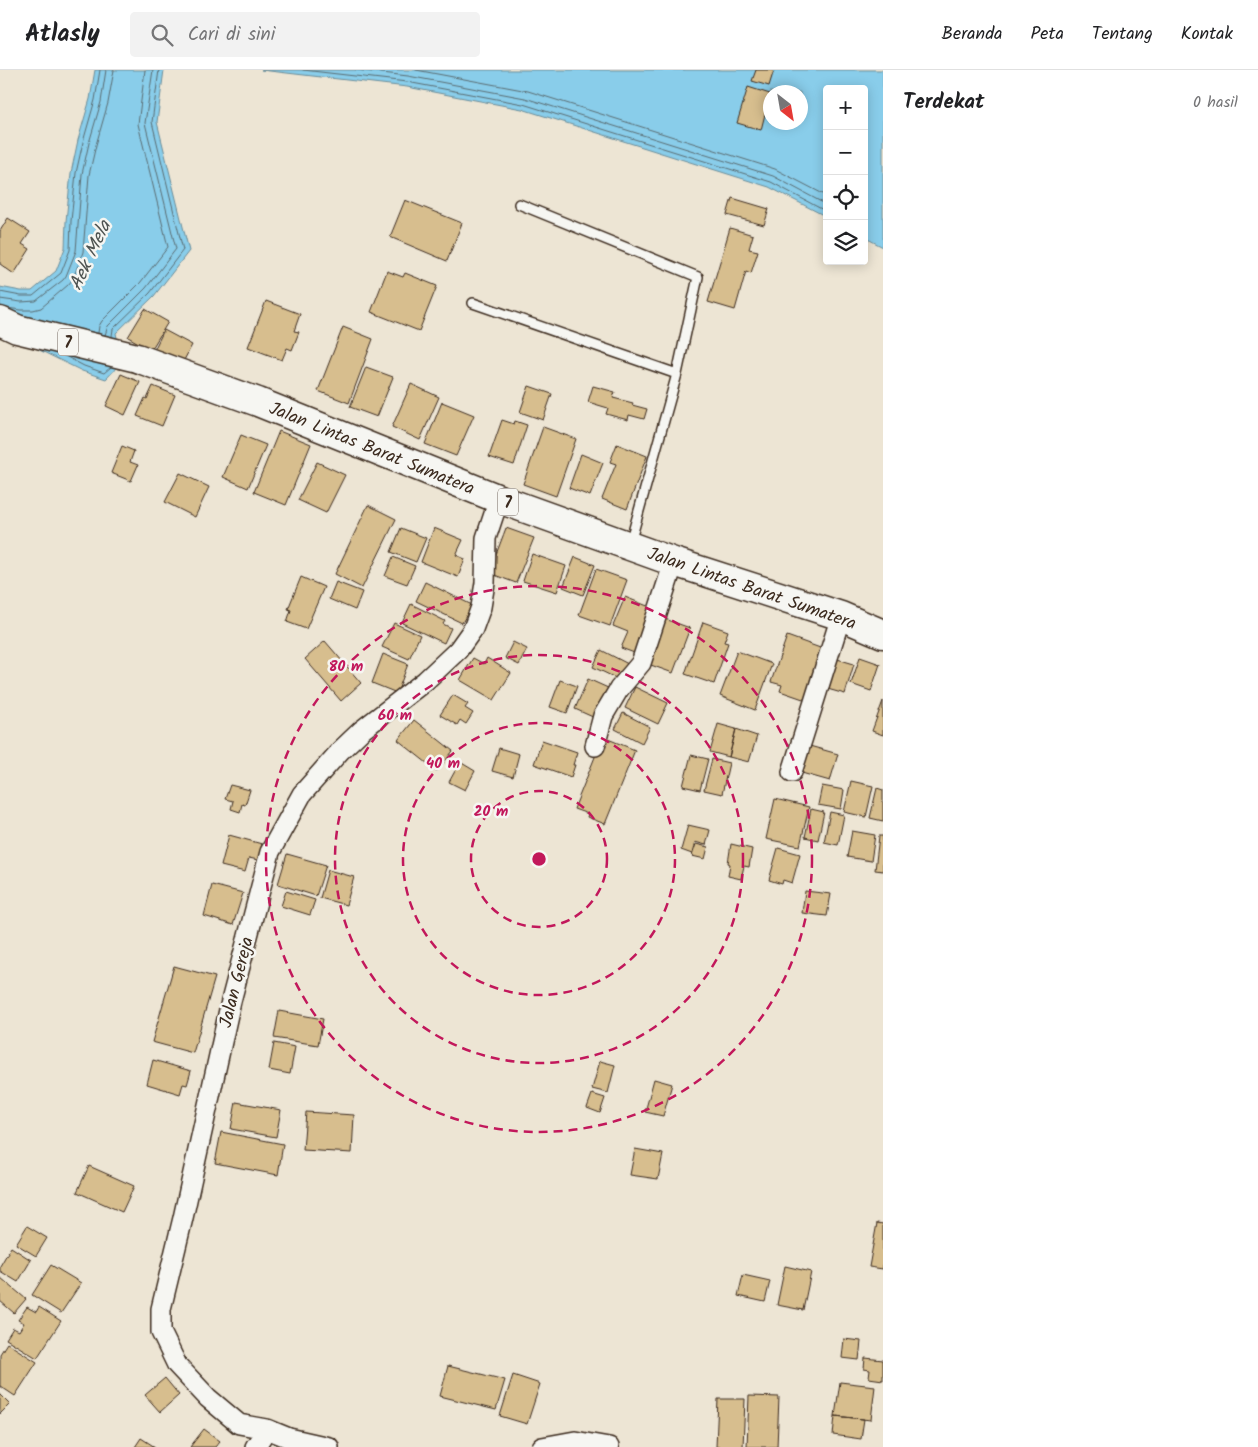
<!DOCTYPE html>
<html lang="id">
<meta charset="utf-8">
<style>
body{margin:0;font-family:Kalam,sans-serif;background:#f2f2f2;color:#202124}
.controls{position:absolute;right:15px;top:15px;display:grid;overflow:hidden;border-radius:5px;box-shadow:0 2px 12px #0003}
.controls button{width:45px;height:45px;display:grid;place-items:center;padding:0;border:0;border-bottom:1px solid #e0e0e0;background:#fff;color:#202124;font:25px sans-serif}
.compass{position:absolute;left:763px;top:15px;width:45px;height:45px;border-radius:50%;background:#fff;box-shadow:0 2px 12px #0003;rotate:149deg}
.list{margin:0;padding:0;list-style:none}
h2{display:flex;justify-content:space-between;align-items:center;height:65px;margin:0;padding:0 20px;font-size:21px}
h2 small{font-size:16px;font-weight:400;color:#757577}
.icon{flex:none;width:28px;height:28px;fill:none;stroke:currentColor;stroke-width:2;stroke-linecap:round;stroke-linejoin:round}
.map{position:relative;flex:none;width:883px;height:1377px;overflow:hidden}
header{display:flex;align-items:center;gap:30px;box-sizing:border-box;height:70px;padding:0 25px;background:#fff;border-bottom:1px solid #e0e0e0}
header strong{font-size:24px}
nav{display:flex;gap:28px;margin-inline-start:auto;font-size:18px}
.search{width:350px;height:45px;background:#f2f2f2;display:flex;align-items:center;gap:12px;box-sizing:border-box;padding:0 18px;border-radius:5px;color:#757577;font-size:19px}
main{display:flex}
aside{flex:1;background:#fff}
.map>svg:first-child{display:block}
.water{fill:#89cdea;stroke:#6a8c98;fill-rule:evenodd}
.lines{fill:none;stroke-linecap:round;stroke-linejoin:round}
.shore{stroke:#5a6b70;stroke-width:1}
.building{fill:#d7be8e;stroke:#3b2a1e}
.lane-casing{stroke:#3b2a1e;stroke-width:12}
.street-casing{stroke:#3b2a1e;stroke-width:22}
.highway-casing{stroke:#3b2a1e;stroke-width:31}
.lane{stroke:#f6f6f2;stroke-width:9}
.street{stroke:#f6f6f2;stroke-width:19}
.highway{stroke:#f6f6f2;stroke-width:28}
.ring{fill:none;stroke:#c2185b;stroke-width:2.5;stroke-dasharray:9 6}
.labels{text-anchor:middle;stroke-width:5;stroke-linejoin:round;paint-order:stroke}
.shield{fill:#f6f6f2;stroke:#73675e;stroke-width:1}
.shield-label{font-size:16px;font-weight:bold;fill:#3b2a1e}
.street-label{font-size:18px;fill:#3b2a1e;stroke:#f6f6f2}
.water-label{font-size:19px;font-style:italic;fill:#4e5351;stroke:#f6f6f2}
.centre{fill:#c2185b;stroke:#f6f6f2;stroke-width:2.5}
.ring-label{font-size:15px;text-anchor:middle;font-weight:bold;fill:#c2185b;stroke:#f6f6f2;stroke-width:5;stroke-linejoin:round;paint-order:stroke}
</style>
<header>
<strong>Atlasly</strong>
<div class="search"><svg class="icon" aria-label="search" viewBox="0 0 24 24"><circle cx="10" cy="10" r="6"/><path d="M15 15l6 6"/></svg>Cari di sini</div>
<nav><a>Beranda</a><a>Peta</a><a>Tentang</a><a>Kontak</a></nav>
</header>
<main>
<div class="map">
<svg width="883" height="1377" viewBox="0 0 883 1377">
<rect width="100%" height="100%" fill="#ede5d4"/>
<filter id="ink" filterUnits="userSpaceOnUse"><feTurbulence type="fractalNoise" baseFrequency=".02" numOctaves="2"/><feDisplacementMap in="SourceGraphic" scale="10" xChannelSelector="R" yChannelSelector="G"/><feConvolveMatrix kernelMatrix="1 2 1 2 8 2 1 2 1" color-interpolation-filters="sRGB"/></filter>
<g filter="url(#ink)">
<!-- water -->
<path class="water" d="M95,0H164L157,52L189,181L154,226L116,263L122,292L106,309L82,301L19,270L0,264V217L21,221H32L56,201L65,178L66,151L71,103L78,70L90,29Z
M261,0H883V177L864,167V19H827V147L769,117L522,39L407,17ZM770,22H800V52H770Z"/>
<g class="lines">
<!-- shore -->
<path class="shore" d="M303,0L407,12L523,34L771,112L827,142
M356,0L408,6L525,28L773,106L827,135
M416,0L528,21L775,99L827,126
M0,222L21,226H33L61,203L70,180L71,151L76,103L83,72L95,30L100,0
M0,229L21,232L36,231L63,210L66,206L76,181L82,104L89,73L101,32L106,0
M7,238L21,240H33L41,238L68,215L73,209L83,182L89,105L96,75L108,33L114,0
M98,263L99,256L102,251L140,213L168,177L138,54L145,0
M105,265L108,256L146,218L176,179L145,53L153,0
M112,266L113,259L150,223L183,180L152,52L159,0
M63,285L84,296L104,303L111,297"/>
</g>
<!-- building -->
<path class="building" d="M756,0H774L769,16L752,11Z
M748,17L770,24L761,60L737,53Z
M732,128L769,139L764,155L727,145Z
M405,130L462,153L447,191L390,167Z
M8,148L30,162L22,174L30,179L14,204L0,194V161Z
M730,158L753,165L749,179L758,181L751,203L746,201L735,240L708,232Z
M387,201L403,207L405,203L437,216L419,261L371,242Z
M266,231L300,244L294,261L299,262L292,280L287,278L282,290L248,277Z
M145,239L168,252L151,280L128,267Z
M343,257L373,269L349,333L318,321Z
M164,260L192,275L182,294L154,280Z
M366,297L393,307L377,347L350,337Z
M121,304L140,312L125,345L106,336Z
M411,314L439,327L420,370L392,357Z
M153,316L175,325L162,356L137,346L145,328L147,329Z
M529,316L552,324L543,350L520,342Z
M593,316L615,322L613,328L633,333L632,335L647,339L644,349L629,345L628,350L606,344L608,338L588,332Z
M442,332L474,345L456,386L425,374Z
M502,350L514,354L515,351L527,355L514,395L489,387Z
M543,357L576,369L556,426L523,414Z
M279,361L311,374L286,435L254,422Z
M241,365L266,375L248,418L223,407Z
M617,374L647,386L627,439L602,429L616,394L610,392Z
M122,376L134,381L130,392L138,395L131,411L111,403Z
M581,384L603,393L590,426L569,418Z
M317,392L345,405L326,443L298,430Z
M180,403L209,417L195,447L165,432Z
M368,435L396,449L362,518L335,504Z
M401,458L426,468L416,492L391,482Z
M434,458L463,470L456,485L465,489L458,507L421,492Z
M506,458L534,468L516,513L489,503Z
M532,484L566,496L557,522L523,511Z
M393,487L415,496L407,514L385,506Z
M575,487L595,495L583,525L563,517Z
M596,499L627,510L610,556L579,545Z
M301,507L324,517L306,559L287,552L291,540L288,539Z
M336,512L362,522L355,540L329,529Z
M425,512L472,535L462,553L416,531Z
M625,527L655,539L637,584L621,578L628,562L613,556Z
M411,534L445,551L443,554L451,558L444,573L402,553Z
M665,549L690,558L673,603L648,594Z
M703,552L728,561L724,572L728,573L714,614L685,604Z
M394,553L420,565L409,589L382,577Z
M787,566L823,579L806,630L780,621L782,615L771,612Z
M325,571L361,613L341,631L305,589Z
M513,572L527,579L519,595L505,588Z
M601,580L630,595L622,611L593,597Z
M737,581L772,594L755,640L720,626Z
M383,584L408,594L397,623L372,613Z
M860,587L880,594L871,621L851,614Z
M473,588L484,594L487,588L511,603L494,630L460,610Z
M834,588L854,594L845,624L824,618Z
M588,609L608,618L595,648L575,639Z
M560,610L577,616L567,643L550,637Z
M635,617L668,633L658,654L625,638Z
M453,625L468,634L465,638L473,643L466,654L460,650L457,655L440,645Z
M883,631V665L872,661Z
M623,643L650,657L642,673L615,659Z
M414,650L453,681L437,701L398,670Z
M718,654L736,659L729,687L710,682Z
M736,659L757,666L749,692L729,687Z
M603,667L635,680L605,754L587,747L588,744L574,739Z
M542,670L577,682L573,695H575L571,707L534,694Z
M806,675L838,684L830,711L798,702Z
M499,678L519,684L513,707L492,701Z
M691,685L708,689L700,720L683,716Z
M712,689L729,693L722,724L704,720Z
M460,692L475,701L465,720L449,712Z
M851,711L873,716L866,747L844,742Z
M230,715L250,720L245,735L242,734L240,742L231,739L233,731L225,729Z
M822,716L844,720L841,739L818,735Z
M877,718L883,720V751L870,748Z
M775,729L809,737L800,776L766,769Z
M811,739L824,742L818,770L805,767Z
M830,742L844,745L838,775L824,772Z
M688,755L710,760L706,775L695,772L692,784L681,780Z
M852,761L875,765L871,791L847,787Z
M229,765L262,774L258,790L249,788L245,802L221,796Z
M879,766H883V801L875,800Z
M696,774L708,777L705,789L692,786Z
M731,774L752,779L749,797L744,796L741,809L728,806L730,794L728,793Z
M778,778L800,784L792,813L783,810L782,814L769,810Z
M287,784L326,795L316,826L278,814Z
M328,800L354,807L346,835L320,828Z
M212,815L243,823L233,855L204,846Z
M286,821L315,830L310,845L281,836Z
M805,821L831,824L827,846L802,843Z
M174,896L215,907L193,983L152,972Z
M279,941L323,949L318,975L274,968Z
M274,973L295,977L290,1004L269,1000Z
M153,990L191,1001L187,1015L183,1014L180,1024L147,1014Z
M600,991L615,995L608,1023L592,1019Z
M654,1009L672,1014L663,1046L645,1042Z
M592,1024L605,1028L600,1043L587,1038Z
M236,1032L281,1040L276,1067L231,1059Z
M306,1042L354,1045L352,1083L303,1080Z
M221,1062L283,1074L278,1105L215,1093Z
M635,1079L663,1084L658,1109L630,1105Z
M89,1096L134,1116L122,1142L77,1122Z
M877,1153L883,1154V1199L869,1197Z
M27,1156L47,1168L36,1186L16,1174Z
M11,1177L31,1190L18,1212L0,1201V1196Z
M51,1195L81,1213L61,1243L32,1225Z
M785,1196L811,1202L803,1240L777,1235Z
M743,1205L770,1211L765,1232L738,1226Z
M1,1208L26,1229L14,1243L0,1231V1210Z
M27,1237L36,1242L39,1237L61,1251L37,1288L6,1269L13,1258L19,1261L24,1253L18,1250Z
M844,1269L861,1271L859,1290L842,1288Z
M7,1273L37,1292L15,1326L0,1316V1284Z
M865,1288L883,1290V1310L869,1308L870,1300L864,1299Z
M448,1296L505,1310L496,1340L440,1326Z
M513,1305L540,1314L527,1354L500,1346Z
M165,1308L179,1325L160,1342L145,1325Z
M840,1312L875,1316L871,1350L835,1346Z
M0,1324L10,1334L0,1344Z
M749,1326L779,1327L777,1377H747Z
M718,1329H745L743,1377H716Z
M835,1346L864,1349L861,1369L833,1365Z
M204,1359L220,1371L215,1377H190Z
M141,1368L155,1377H135Z"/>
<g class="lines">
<defs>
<path id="lane" d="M519,134L698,207L677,304L630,473
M473,233L677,304"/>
<path id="street" d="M595,676L603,646L619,619L641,593L674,492
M792,702L841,546
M255,1377L267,1359
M329,1377L289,1368L267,1359L239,1354L208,1328L177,1295L161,1262V1239L183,1148L231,931L270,782L302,724L341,680L362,660L425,611L458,580L473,559L481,537L485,513L486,468L499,429
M542,1377L575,1371L609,1377"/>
<path id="highway" d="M0,251L17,259L137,288L258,332L499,429L674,492L841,546L883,564"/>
</defs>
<!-- lane casing -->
<use href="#lane" class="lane-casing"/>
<!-- street casing -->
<use href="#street" class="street-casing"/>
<!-- highway casing -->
<use href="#highway" class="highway-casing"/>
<!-- lane -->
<use href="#lane" class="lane"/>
<!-- street -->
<use href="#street" class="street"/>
<!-- highway -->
<use href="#highway" class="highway"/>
</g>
</g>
<!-- distance rings -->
<g class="ring">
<circle cx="539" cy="789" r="68"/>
<circle cx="539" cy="789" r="136"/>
<circle cx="539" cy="789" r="204"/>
<circle cx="539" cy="789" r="273"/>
</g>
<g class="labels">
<!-- shield labels -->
<g class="shield">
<rect x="58" y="258.5" width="20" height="27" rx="4"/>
<rect x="498" y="418.5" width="20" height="27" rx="4"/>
</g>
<g class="shield-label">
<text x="68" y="278">7</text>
<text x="508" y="438">7</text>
</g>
<!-- street labels -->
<g class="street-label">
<text transform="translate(372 378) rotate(22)" y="6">Jalan Lintas Barat Sumatera</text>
<text transform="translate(752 518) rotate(19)" y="6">Jalan Lintas Barat Sumatera</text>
<text transform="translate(236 912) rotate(-76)" y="6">Jalan Gereja</text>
</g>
<!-- water labels -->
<g class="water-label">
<text transform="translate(89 185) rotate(-65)" y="7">Aek Mela</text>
</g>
</g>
<circle cx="539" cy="789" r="8" class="centre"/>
<g class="ring-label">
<text x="346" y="601">80 m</text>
<text x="395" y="650">60 m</text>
<text x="443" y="698">40 m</text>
<text x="491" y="746">20 m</text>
</g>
</svg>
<div class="controls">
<button>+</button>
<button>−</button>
<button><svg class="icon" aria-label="locate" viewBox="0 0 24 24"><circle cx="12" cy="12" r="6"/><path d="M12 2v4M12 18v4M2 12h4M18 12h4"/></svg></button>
<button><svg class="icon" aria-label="layers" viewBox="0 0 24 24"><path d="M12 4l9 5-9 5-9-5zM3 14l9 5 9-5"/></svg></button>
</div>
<svg class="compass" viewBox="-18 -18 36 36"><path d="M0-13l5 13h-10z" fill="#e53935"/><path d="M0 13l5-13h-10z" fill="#757577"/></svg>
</div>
<aside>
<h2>Terdekat<small>0 hasil</small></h2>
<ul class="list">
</ul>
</aside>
</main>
